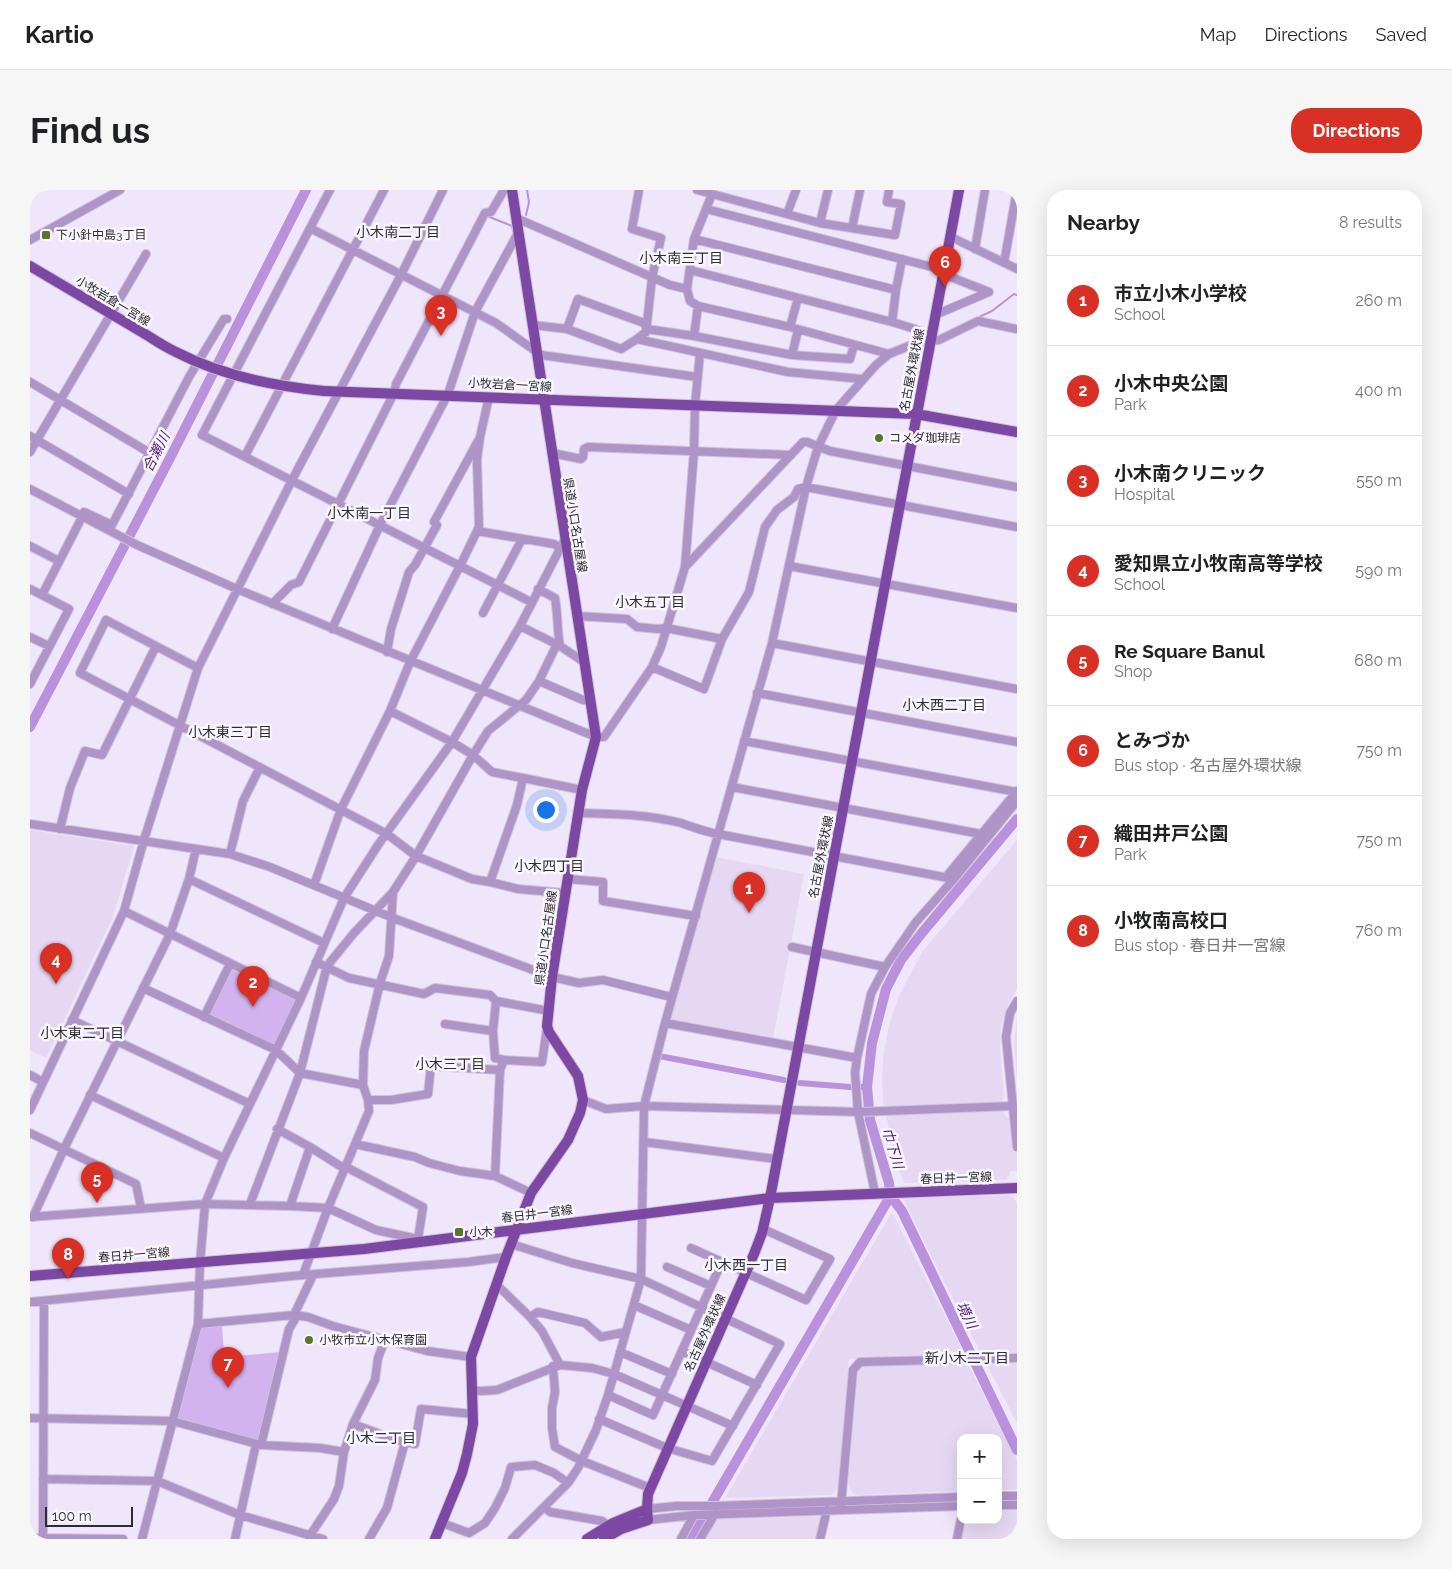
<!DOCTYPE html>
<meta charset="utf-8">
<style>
body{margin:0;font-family:Raleway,"Noto Sans JP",sans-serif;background:#f6f6f6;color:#202124}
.controls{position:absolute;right:15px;bottom:15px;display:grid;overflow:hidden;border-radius:10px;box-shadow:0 5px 20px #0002}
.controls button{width:45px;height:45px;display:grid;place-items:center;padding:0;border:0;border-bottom:1px solid #e0e0e0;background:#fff;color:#202124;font:25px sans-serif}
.scale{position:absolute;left:15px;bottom:12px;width:88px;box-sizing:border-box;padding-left:5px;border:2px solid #2f2b33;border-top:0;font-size:14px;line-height:18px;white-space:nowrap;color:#2f2b33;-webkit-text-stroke:4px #faf6fe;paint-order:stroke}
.you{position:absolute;left:515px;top:619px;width:18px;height:18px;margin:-12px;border:4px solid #fff;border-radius:50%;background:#1a73e8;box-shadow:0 0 0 8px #1a73e833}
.badge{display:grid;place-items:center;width:32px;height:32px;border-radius:50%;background:#d93025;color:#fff;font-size:16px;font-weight:700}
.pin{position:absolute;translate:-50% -41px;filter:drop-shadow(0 1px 2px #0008)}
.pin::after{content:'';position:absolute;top:26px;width:18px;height:15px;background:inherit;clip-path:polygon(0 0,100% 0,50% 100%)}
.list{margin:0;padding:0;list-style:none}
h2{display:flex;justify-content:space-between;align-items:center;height:65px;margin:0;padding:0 20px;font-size:21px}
h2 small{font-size:16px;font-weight:400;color:#757577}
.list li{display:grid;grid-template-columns:32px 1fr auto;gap:15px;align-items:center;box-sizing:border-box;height:90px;padding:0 20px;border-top:1px solid #e0e0e0}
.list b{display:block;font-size:19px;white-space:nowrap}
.list p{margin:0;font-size:16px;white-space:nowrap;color:#757577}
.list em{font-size:16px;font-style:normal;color:#757577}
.map{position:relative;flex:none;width:987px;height:1349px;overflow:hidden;border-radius:20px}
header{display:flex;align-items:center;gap:30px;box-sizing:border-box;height:70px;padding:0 25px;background:#fff;border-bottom:1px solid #e0e0e0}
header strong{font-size:24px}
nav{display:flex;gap:28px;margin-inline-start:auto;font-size:18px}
.intro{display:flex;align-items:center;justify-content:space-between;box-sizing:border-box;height:120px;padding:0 30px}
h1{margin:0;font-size:35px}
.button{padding:12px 22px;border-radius:20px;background:#d93025;color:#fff;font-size:18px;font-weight:700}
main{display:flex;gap:30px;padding:0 30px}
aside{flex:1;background:#fff;border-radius:20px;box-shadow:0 5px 20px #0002}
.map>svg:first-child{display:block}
.built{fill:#e6d8f3}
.green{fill:#d2b2ef}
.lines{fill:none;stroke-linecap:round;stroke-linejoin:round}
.stream{stroke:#ba91dc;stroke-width:2}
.canal{stroke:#ba91dc;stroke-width:6}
.river{stroke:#ba91dc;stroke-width:10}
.minor-casing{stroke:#cdc4d7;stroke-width:10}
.major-casing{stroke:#cdc4d7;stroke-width:12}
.minor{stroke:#af94c7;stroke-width:8}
.major{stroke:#7d47a4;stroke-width:10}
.major-bridge-casing{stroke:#cdc4d7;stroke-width:12;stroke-linecap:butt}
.major-bridge{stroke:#7d47a4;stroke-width:10}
.poi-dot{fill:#57762c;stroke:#faf6fe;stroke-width:2}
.labels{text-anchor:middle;stroke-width:5;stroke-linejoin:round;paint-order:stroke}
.poi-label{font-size:12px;fill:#2f2b33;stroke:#faf6fe;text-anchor:start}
.street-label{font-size:12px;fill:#2f2b33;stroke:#faf6fe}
.neighbourhood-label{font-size:14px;fill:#2f2b33;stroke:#faf6fe}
.water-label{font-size:14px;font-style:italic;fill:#4e1770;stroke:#faf6fe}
</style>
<header>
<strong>Kartio</strong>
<nav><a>Map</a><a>Directions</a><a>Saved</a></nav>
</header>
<div class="intro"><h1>Find us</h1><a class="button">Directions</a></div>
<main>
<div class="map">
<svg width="987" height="1349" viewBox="0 0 987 1349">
<rect width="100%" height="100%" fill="#f0e6fb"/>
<!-- built -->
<path class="built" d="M0,640L104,656L83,727L16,868L0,860Z
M987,650V799L978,814L971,835L970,858L974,907L971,913L854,919L852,891L853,868L859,835L869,806L892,762Z
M686,667L774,684L743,849L640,830Z
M987,829V891L984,853Z
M968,920L974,922L976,927H987V981H981L976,990L875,993L871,986L864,964L856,924Z
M979,1005L984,1008L987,1014V1233L903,1070L874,1010L876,1008Z
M862,1022L935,1165L819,1169L808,1296L805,1302L802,1305L695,1308Z
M937,1172L987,1270V1299L968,1300V1248H931V1301L824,1305L818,1295L828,1181L830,1177L835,1175Z
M968,1320H987V1349H930L934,1330H968Z
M793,1326L787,1349H673L685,1329Z"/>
<!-- green -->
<path class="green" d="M201,779L266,809L244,855L179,825Z
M192,1136L194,1163L198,1167L250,1162L229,1252L146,1228L170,1137Z"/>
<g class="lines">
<!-- stream -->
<path class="stream" d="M496,25L499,12L497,0
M457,26L482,36L483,41
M947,128L962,121L984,104L987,105"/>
<!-- canal -->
<path class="canal" d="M627,872L629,866L754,890
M770,893L820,897H837"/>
<!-- river -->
<path class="river" d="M0,537L140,268L276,0
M860,1005L872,1021L987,1260
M661,1349L858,1010L860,1005L859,993L840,930L837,897L842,853L856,799L871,770L891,744L987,629"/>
<defs>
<path id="minor" d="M300,0L172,245L501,412
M609,0L602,39L631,48L622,88L616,142L607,149L758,182L832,189
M667,0L682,4L664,49L657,99L660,111L668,116L760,137L859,164
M682,4L790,33L865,45L871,14L857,12L859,0
M676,19L914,80
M757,24L766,0
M486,28L640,95L657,99
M790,33L798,0
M280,38L466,133L511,165L667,187
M822,38L830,0
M921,47L987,79
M664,49L866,100L862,132
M0,50L90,0
M945,59L955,0
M974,73L987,0
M660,80L862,132L885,139L901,147
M866,100L872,69
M905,125L959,102L913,84
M503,135L537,139L548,109L614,133L617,139L664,146L762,165L820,169L824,155
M760,137L768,108
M537,139L591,159L607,149
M664,146L668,116
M901,151L909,150L948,131L987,139
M762,165L768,140
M0,192L120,263
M0,246L99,304
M0,262L116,64
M522,263L551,269L553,267L554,259L558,257L761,265
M215,266L354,0
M0,299L107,355L207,399L566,547H574L622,477L631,457L655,377L664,261L665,215L670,163
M54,322L82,335L159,187L194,129H197
M447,341L524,354L530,358
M0,356L29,371
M759,376L987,418
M655,377L773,252H777L800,261L987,297
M0,399L39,419L0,494
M508,399L525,408C528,424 527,440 530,456
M12,405L50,331
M242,414L261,395L269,392L364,203L366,194L455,23L461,22L474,0
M453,423L492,349
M547,426L597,429L607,437L628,439L636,438L692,449
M490,436L530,456L554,472
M302,439L350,335L418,204L445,122L488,43
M0,447L19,456
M742,453L987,499
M357,462L361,439L379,382L385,375L407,335L404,332L448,251
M622,477L674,499L692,449L719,402L735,337L747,320L764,307L768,299L776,297L987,337
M168,478L76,430L50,483L357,644L386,666L442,689L460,692L487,615L493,588L552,600
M509,491L553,510L561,511
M727,503L987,552
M360,521L422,552L443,565L462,582L493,588
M714,551L987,602
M702,597L951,644
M548,623C583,624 617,624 651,633C663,637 675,642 688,644L924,689
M0,634L200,664L240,677L363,728L522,787L549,793L573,790L641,807
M30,639L40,598L55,561L72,565L126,456
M200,664L213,611L230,577
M916,687L987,601
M159,689L294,753
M537,689L573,692V711L666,726
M460,692L488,699L535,703
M284,695L311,619L360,521L380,472L430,376L449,337L447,270L450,247L459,207
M94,721L271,808
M762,757L855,777
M286,772L319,788L394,804L405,798L460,805L466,811L519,821
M113,798L246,860L270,883L333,895
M466,811L463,841L465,868L474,870L470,880
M987,811L980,823L976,847L987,957
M174,827L200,774
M42,830L220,914
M635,833L742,453L776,297L788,257L806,220L846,175L859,164L901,147
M415,834L463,841
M474,870L512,872L517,838
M0,885L13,892
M60,905L194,968
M338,910H361L398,904L401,876L470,880L465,986
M553,910L576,919L614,916L635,833L827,868
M0,920L94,721L114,650L168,478L262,290L371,85L413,0
M247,939L280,957L315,979
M0,943L106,994L111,1018
M614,952L746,969
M325,954L385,967L399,973L430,981L465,986L501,1003
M316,977L393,1017L388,1049
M845,1003L828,922L825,883L827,868L841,804L855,777L886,732L924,689L987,611
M220,1014L270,883L297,776L324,743L363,702L386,666L443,565L458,541L496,510L509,491L526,456
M260,1016L280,957
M0,1027L175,1014L260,1016L298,1018L346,1040L388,1049L389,1053
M3,1027L34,959L140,744L159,689L166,659
M481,1054L542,1073L611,1089L750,1154L682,1271L637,1258L569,1229
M661,1058L776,1110L800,1069L733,1039
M637,1077L681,1096
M273,1085L298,1018L339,921L338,910L333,895L334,861L350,793L359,766L363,702
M466,1094L500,1127L512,1141L530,1175
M0,1112L273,1085L438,1072L476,1067
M604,1115L661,1140
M264,1125L283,1085
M500,1127L508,1122L555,1133L571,1147L596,1142
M168,1134L264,1125L278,1127L303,1136L397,1161L441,1167
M652,1161L727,1195
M590,1162L642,1184
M523,1176L525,1202L522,1218V1238L525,1257L552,1271L620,1298
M442,1200L451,1201L467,1200L530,1175L562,1178L584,1184L703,1236
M578,1205L623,1225L690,1076
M0,1228L142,1231L231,1255L290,1258L314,1262
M323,1234L366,1250L385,1254L391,1219L443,1224
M231,1255L259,1139L267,1126
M13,1289L127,1291L210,1325L293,1349
M968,1306H987
M811,1315L823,1180L830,1172L987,1168
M968,1315H987
M514,1317L520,1322L572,1331L579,1336
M617,1319L647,1316H687L931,1307
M618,1330L664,1325L931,1316
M412,1333L439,1343L455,1333L465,1318L475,1298L481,1277L505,1275L524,1283L538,1293
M279,1347L304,1309L309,1296L314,1262L323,1234L345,1190L348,1168L355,1150
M0,1348L93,1349
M13,1348L14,1111
M112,1349L168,1134L170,1073L175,1014L194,968L271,808L314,708L348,655L422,552L490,436L535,349
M205,1349L226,1254
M339,1349L357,1318L375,1252
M482,1349L538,1293L548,1278L566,1240L578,1205L611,1089L614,916L830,922L982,916
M651,1349L664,1325
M670,1349L685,1324
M790,1349L797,1320
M927,1349L931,1329"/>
<path id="major" d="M0,76L110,141
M294,201L886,224L987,242
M0,1086L334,1059L740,1008L987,998
M405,1349L432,1283L437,1264L443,1234L441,1167L476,1067L501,1003L538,950L550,923L553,910L548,886L519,842L517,836L522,787L552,600L566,547L482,0
M557,1349L583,1333L617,1319
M574,1349L591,1339L618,1330L617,1319L618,1304L724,1064L732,1043L740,1008L929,0"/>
</defs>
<!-- minor casing -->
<use href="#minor" class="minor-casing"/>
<!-- major casing -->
<use href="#major" class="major-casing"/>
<!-- minor -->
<use href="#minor" class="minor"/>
<!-- major -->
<use href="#major" class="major"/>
<defs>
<path id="major-bridge" d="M110,141C122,148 133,156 146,162C192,186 243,196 294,201"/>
</defs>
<!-- major-bridge casing -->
<use href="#major-bridge" class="major-bridge-casing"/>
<!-- major-bridge -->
<use href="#major-bridge" class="major-bridge"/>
</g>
<!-- markers -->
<g class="poi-dot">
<rect x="11" y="40" width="10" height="10" rx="2.5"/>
<circle cx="849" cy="248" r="5"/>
<rect x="424" y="1037" width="10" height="10" rx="2.5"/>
<circle cx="279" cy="1150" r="5"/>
</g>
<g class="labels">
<!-- poi labels -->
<g class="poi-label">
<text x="26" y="49">下小針中島3丁目</text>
<text x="859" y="252">コメダ珈琲店</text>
<text x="439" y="1046">小木</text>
<text x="289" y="1154">小牧市立小木保育園</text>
</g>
<!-- street labels -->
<g class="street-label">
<text transform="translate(83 111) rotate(31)" y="4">小牧岩倉一宮線</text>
<text transform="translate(882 180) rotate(-79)" y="4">名古屋外環状線</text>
<text transform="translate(480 195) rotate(3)" y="4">小牧岩倉一宮線</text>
<text transform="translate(545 335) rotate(81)" y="4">県道小口名古屋線</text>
<text transform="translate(791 667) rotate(-79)" y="4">名古屋外環状線</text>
<text transform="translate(516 748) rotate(-82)" y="4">県道小口名古屋線</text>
<text transform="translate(926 988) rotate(-2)" y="4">春日井一宮線</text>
<text transform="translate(507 1024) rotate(-7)" y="4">春日井一宮線</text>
<text transform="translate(104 1065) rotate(-5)" y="4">春日井一宮線</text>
<text transform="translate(675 1143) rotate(-66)" y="4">名古屋外環状線</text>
</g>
<!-- neighbourhood labels -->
<g class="neighbourhood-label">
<text x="368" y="47">小木南二丁目</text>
<text x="651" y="73">小木南三丁目</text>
<text x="339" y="328">小木南一丁目</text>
<text x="620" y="417">小木五丁目</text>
<text x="914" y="520">小木西二丁目</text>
<text x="200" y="547">小木東三丁目</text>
<text x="519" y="681">小木四丁目</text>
<text x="52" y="848">小木東二丁目</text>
<text x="420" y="879">小木三丁目</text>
<text x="716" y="1080">小木西一丁目</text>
<text x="937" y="1173">新小木二丁目</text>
<text x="351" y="1253">小木二丁目</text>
</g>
<!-- water labels -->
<g class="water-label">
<text transform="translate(126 262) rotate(-63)" y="5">合瀬川</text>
<text transform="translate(863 958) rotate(73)" y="5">巾下川</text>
<text transform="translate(937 1125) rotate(64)" y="5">境川</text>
</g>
</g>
</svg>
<div class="controls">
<button>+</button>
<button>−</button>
</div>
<div class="scale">100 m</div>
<div class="you"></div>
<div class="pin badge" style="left:719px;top:723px">1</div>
<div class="pin badge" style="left:223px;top:817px">2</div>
<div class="pin badge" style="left:411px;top:146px">3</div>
<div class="pin badge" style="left:26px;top:794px">4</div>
<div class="pin badge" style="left:67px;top:1013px">5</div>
<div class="pin badge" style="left:915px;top:97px">6</div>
<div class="pin badge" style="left:198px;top:1198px">7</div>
<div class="pin badge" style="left:38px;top:1089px">8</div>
</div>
<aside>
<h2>Nearby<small>8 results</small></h2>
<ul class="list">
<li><span class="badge">1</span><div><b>市立小木小学校</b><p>School</p></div><em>260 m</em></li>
<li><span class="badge">2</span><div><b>小木中央公園</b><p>Park</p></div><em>400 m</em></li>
<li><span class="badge">3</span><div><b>小木南クリニック</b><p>Hospital</p></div><em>550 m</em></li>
<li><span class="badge">4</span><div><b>愛知県立小牧南高等学校</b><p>School</p></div><em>590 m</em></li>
<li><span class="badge">5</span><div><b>Re Square Banul</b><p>Shop</p></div><em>680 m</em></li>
<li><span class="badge">6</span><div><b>とみづか</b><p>Bus stop · 名古屋外環状線</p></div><em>750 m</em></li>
<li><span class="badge">7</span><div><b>織田井戸公園</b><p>Park</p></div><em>750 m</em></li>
<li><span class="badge">8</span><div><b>小牧南高校口</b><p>Bus stop · 春日井一宮線</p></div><em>760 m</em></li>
</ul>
</aside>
</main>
